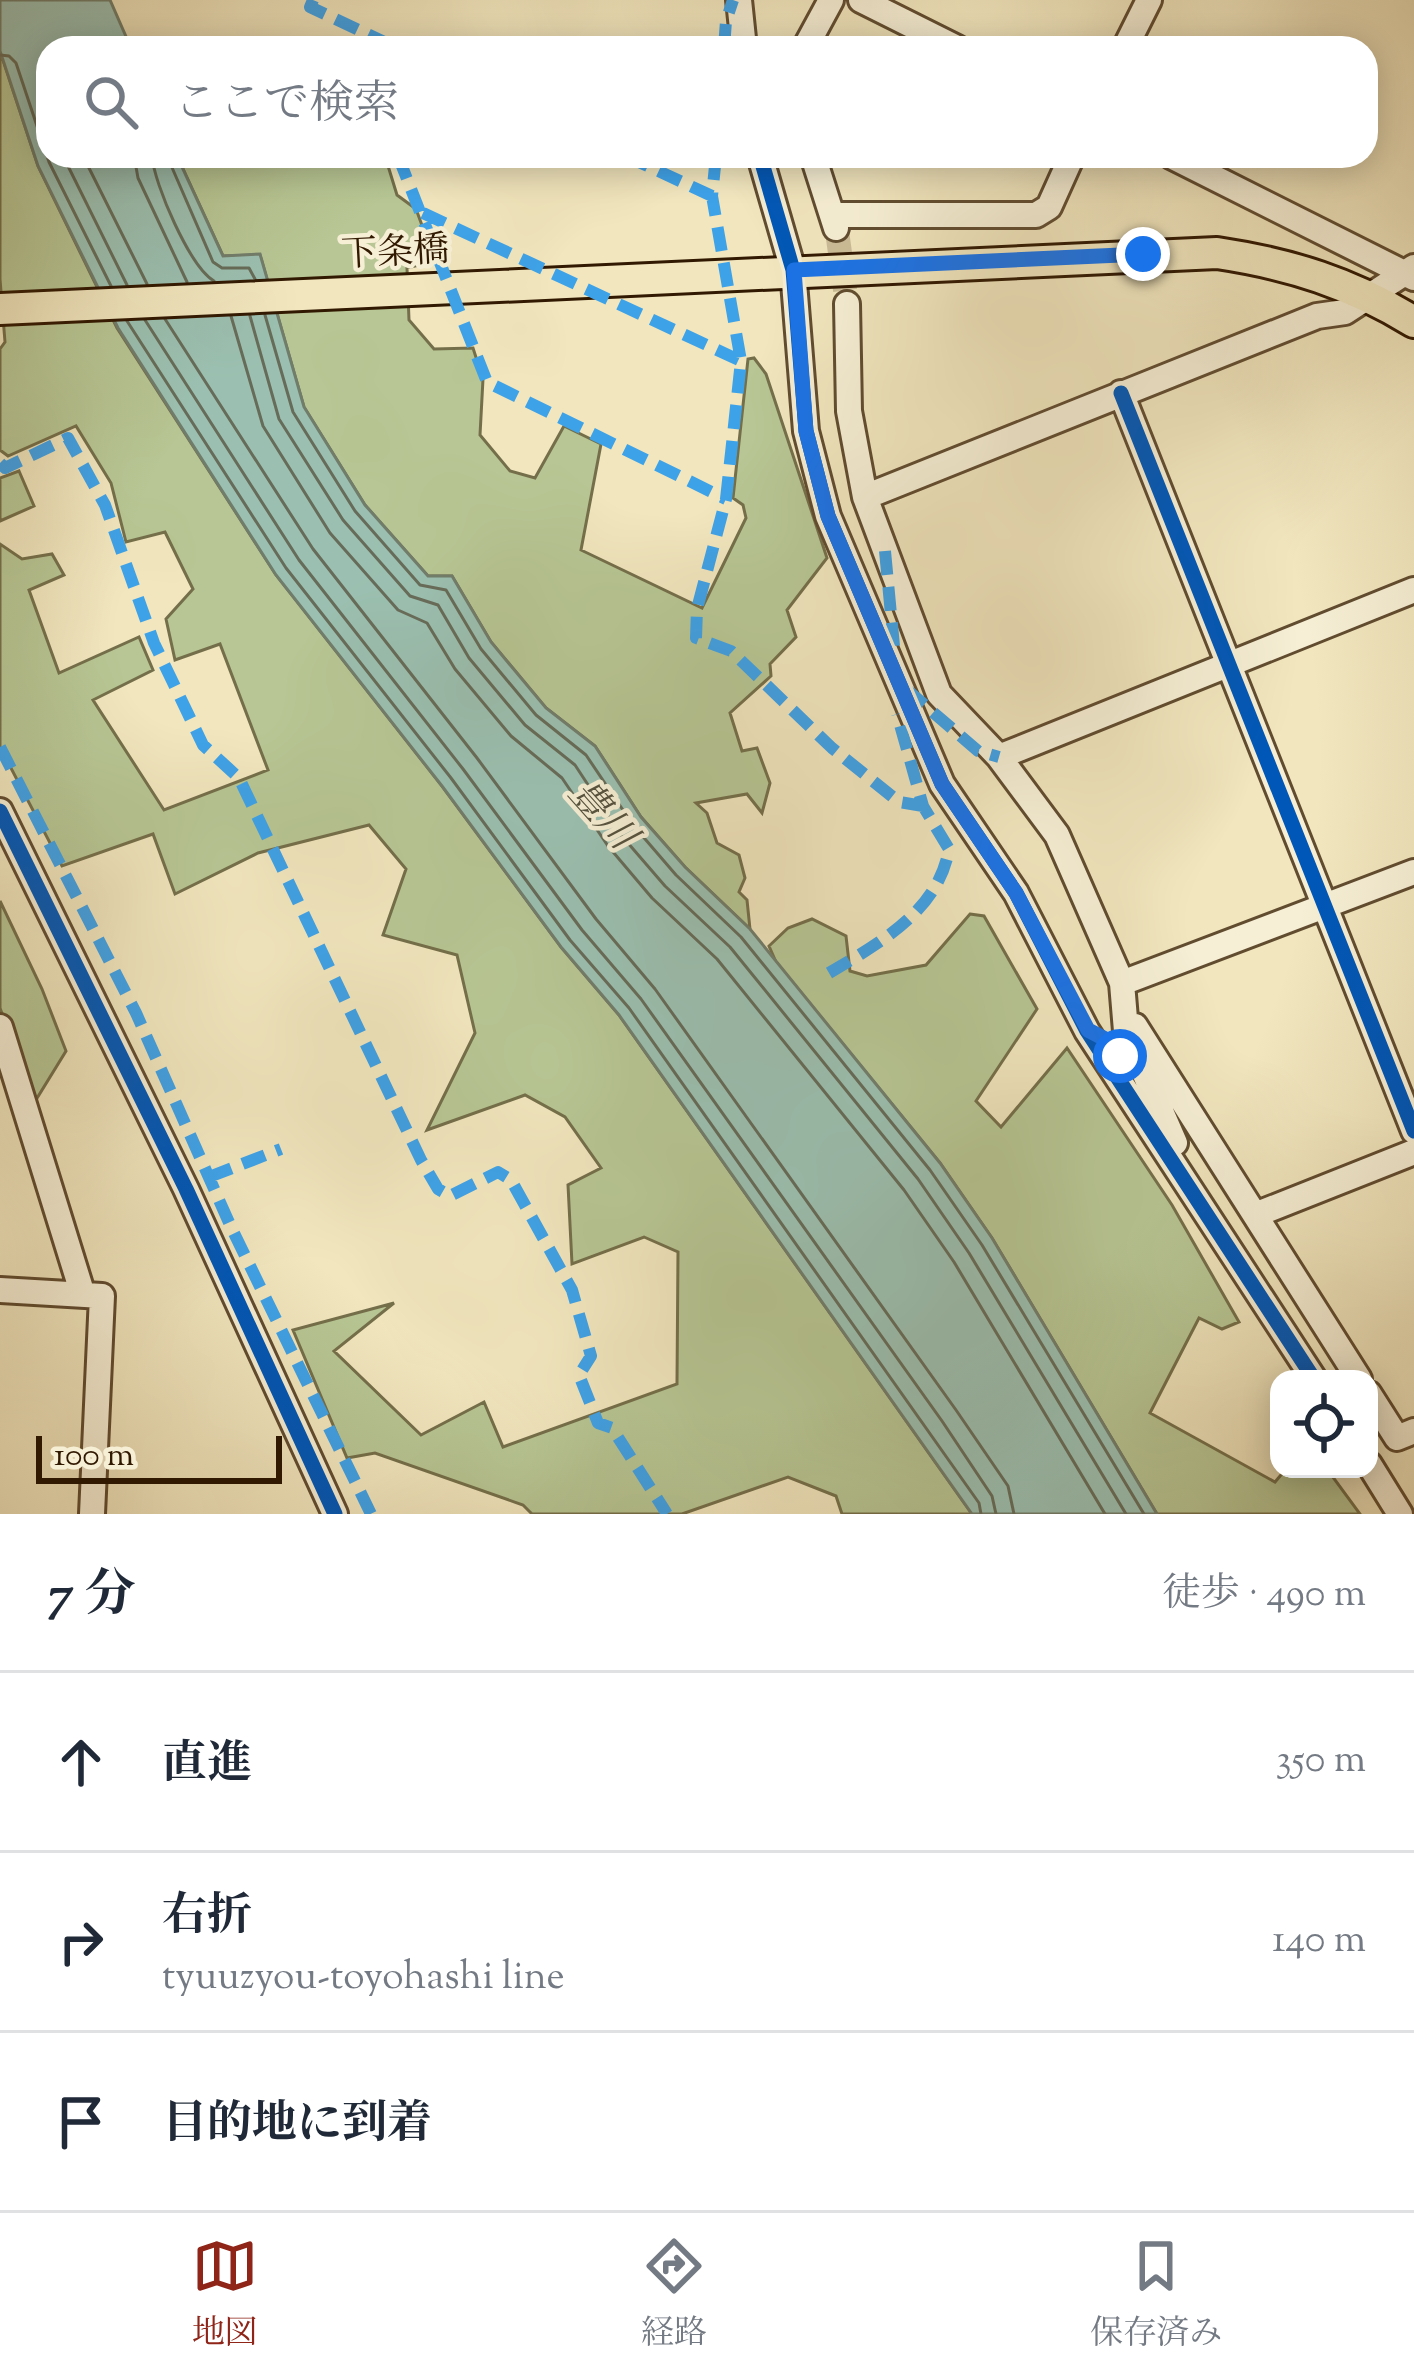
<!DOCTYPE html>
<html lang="ja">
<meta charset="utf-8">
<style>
body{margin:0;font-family:"Sorts Mill Goudy","Noto Serif JP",serif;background:#f6f6f7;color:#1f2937}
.controls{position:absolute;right:36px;bottom:36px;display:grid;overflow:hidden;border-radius:24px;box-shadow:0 6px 30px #0003}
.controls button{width:108px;height:108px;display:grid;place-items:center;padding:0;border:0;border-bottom:3px solid #e0e1e3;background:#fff;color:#1f2937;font:60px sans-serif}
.scale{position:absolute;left:36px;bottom:30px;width:246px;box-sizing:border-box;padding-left:12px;border:6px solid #311801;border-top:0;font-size:33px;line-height:42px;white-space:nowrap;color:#311801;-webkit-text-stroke:9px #f6efd5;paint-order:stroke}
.stop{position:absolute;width:36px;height:36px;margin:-27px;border:9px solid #1a73e8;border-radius:50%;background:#fff}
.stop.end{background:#1a73e8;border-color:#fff;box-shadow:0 3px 12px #0008}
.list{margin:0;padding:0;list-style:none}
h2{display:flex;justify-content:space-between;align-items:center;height:156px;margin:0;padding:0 48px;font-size:51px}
h2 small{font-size:39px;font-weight:400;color:#747a83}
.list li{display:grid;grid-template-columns:78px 1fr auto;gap:36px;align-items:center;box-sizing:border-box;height:180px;padding:0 48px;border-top:3px solid #e0e1e3}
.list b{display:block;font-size:45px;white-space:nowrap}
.list p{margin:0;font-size:39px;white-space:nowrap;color:#747a83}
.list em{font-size:39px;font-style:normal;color:#747a83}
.icon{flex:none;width:66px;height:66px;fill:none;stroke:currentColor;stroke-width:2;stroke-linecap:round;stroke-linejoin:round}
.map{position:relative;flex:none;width:1414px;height:1514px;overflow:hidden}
.search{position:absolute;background:#fff;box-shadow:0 6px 30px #0003;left:36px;right:36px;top:36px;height:132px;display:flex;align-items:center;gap:30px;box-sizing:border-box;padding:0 42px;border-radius:36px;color:#747a83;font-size:45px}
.sheet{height:696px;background:#fff}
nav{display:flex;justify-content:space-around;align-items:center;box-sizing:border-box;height:168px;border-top:3px solid #e0e1e3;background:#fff;font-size:33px;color:#747a83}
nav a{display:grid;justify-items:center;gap:6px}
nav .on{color:#8f2418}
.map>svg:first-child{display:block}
.green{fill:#b7c694;stroke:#746f4a;stroke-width:3}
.water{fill:#9bc0b1;stroke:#717d6b;stroke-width:3}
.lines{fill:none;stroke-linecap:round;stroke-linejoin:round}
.shore{stroke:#666c59;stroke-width:3}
.minor-tunnel{stroke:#cbbd98;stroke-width:24;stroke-dasharray:24 12;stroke-linecap:butt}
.minor-casing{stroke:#614c30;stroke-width:30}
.major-casing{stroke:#311801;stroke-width:36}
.minor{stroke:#f6efd5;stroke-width:24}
.major{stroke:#f1e6be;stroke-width:30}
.quiet{stroke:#3ea2e9;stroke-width:12;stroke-dasharray:24 12;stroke-linecap:butt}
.cycleway-casing{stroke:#f6efd5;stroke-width:22}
.cycleway{stroke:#0057b8;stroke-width:15}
.route{stroke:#1a73e8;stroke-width:15}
.labels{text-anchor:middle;stroke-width:9;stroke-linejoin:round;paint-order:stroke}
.street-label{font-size:36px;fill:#311801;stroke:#f6efd5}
.water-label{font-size:39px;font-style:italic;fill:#56533f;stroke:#f6efd5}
</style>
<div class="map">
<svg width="1414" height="1514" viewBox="0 0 1414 1514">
<rect width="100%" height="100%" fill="#f1e6be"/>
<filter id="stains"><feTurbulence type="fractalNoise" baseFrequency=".00167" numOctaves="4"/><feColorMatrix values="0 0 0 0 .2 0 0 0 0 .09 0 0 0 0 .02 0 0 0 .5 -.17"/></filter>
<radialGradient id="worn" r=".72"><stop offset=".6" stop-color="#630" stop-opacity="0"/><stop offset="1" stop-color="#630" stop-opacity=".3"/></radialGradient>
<!-- green -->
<path class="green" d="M0,51L38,166L117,328L276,575L442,786L561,947L619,1015L972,1514H842L836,1496L788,1477L682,1514H532L523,1505L375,1453L347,1458L293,1330L394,1303L334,1351L421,1435L484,1402L503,1447L677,1384L678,1252L644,1237L572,1264L568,1185L601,1168L565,1117L525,1095L427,1130L475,1033L457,955L383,935L406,869L369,825L258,853L175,894L153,834L62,866L0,747V544L22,559L52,554L64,575L29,590L59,673L139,637L153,670L93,700L164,810L268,770L220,644L175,660L166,619L193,589L165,532L126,542L111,483L76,426L8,456L0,450V349L5,342L0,279Z
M177,156H385L397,195L416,209L435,261L407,268L409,320L434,349L473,348L483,379L480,435L510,471L535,478L564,426L601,444L581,550L702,608L746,518L743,505L733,498L748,359L754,358L766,374L827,558L787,610L796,637L770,664L771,676L730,713L742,751L757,748L770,783L762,813L747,794L696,803L707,813L717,843L739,855L745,878L739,892L747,900L750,929L685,867L641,817L595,746L546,708L491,642L452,576H428L365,505L304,407L260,255L223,256Z
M19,471L34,506L0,521V478Z
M0,901L42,989L66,1051L34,1103L0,1008Z
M970,914L984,916L1037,1009L976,1101L1001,1127L1067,1048L1172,1205L1239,1322L1222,1329L1199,1318L1150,1413L1275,1482L1286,1469H1327L1360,1514H1157L992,1238L940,1163L776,962L769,946L788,928L812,919L846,936L850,971L867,976L926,965Z"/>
<!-- water -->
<path class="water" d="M0,0H110L131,48H48V156H177L223,256L260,254L304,407L365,505L428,576H452L491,642L546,708L595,746L641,817L685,867L750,929L940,1163L992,1238L1157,1514H972L619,1015L561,947L442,786L276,575L118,328L38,166L0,51Z"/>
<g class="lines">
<!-- shore -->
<path class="shore" d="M0,55L9,56L16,63L49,162L111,286
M63,156L127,285
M83,156L147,284
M134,156L138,178L187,282
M152,156C154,184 190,267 214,281
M167,156L213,262L222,268H249L255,279
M265,315L293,412L355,511L420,585L446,590L481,649L536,715L586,755L633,825L676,875L741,937L930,1170L982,1245L1144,1514
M231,316L263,426L330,533L398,610L427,623L455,669L511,736L562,778L608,846L652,898L717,959L904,1190L954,1262L1105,1514
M250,316L279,419L343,520L410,596L438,605L469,658L525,725L575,765L621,835L665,886L730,947L918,1179L969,1253L1126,1514
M165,319L313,549L477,758L596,919L655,989L956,1410L1008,1486L1014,1514
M145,320L299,560L463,769L582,930L641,999L942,1421L992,1496L996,1514
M127,321L286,568L451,778L570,940L629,1008L979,1503L981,1514"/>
<!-- minor-tunnel -->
<path class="minor-tunnel" d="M837,231L847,304"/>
<defs>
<path id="minor" d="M739,0L744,48
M861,0L957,48
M805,48L831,0
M1125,48L1149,0
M760,156L793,270L806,431L828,516L942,784L1016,893L1087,1031L1314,1379
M813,156L836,228
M1171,156L1414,278
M834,215H1036L1049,207L1072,156
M847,304L849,411L865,497
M1121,393L1414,1131
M999,757L1414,590
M0,811L186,1189L335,1514
M1122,983L1057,835L999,757L939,694L865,497L1317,316L1345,312L1414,267
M1135,1026L1359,1379
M0,1027L83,1295
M1175,1143L1126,1031L1122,983L1414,872
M1255,1215L1414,1152
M0,1290L102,1296L92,1514
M1369,1394L1397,1438L1414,1431
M1369,1464L1400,1514"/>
<path id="major" d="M0,309L1217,253C1290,264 1351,283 1414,322"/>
</defs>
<!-- minor casing -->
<use href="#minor" class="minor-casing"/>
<!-- major casing -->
<use href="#major" class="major-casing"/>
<!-- minor -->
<use href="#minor" class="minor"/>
<!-- major -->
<use href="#major" class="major"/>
<!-- quiet -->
<path class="quiet" d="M313,0L310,7L397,48
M724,48L726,21L733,0
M398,156L487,382L726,499
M626,156L712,196
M716,156L712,196L741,361L726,499L697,609L696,638L731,651L832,748L899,802L923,806
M423,213L741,361
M0,463L5,468L68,438L105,505L154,643L203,745L239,778L421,1160L438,1189L450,1196L498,1172L511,1180L572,1290L591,1356L579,1375L598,1423L612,1428L667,1514
M885,551L894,646
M906,689L978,751L999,757
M0,747L136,1013L231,1227L371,1514
M829,973C879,943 938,912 949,849L923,806L897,714
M209,1177L281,1149"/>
<defs>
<path id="cycleway" d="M760,156L793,270L806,431L828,516L942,784L1016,893L1087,1031L1314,1379
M1121,393L1414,1131
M0,811L186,1189L335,1514"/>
</defs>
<!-- cycleway casing -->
<use href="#cycleway" class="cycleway-casing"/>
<!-- cycleway -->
<use href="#cycleway" class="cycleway"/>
</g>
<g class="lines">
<!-- route -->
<path class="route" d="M1120,1056L1105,1039L1088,1030L1016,893L942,784L828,516L806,431L794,270L1143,254"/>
</g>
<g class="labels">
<!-- street labels -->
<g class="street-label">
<text transform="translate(395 250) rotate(-3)" y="13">下条橋</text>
</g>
<!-- water labels -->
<g class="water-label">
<text transform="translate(604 813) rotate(48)" y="14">豊川</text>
</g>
</g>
<rect width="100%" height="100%" filter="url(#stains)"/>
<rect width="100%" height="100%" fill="url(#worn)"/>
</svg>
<div class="controls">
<button><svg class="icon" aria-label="locate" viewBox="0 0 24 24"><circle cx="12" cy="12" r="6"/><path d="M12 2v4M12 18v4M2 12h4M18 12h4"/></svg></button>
</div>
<div class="scale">100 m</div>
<div class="stop" style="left:1120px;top:1056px"></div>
<div class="stop end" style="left:1143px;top:254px"></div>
<div class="search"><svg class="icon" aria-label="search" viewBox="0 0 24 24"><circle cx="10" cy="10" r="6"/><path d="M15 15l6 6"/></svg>ここで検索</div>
</div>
<section class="sheet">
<h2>7 分<small>徒歩 · 490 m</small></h2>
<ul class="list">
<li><svg class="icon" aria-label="ahead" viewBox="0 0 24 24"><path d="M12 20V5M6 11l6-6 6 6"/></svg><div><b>直進</b></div><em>350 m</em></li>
<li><svg class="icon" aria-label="right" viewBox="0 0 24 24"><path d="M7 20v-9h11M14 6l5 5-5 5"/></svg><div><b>右折</b><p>tyuuzyou-toyohashi line</p></div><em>140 m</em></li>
<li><svg class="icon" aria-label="arrive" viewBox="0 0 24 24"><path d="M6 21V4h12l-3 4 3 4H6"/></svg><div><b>目的地に到着</b></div></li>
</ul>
</section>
<nav>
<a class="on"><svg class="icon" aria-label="map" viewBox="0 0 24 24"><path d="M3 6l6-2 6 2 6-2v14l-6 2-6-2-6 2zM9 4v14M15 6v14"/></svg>地図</a>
<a><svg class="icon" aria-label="directions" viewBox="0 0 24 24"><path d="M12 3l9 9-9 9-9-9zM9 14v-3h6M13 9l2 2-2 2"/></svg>経路</a>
<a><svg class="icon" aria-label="saved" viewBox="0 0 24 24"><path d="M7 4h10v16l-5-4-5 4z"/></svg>保存済み</a>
</nav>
